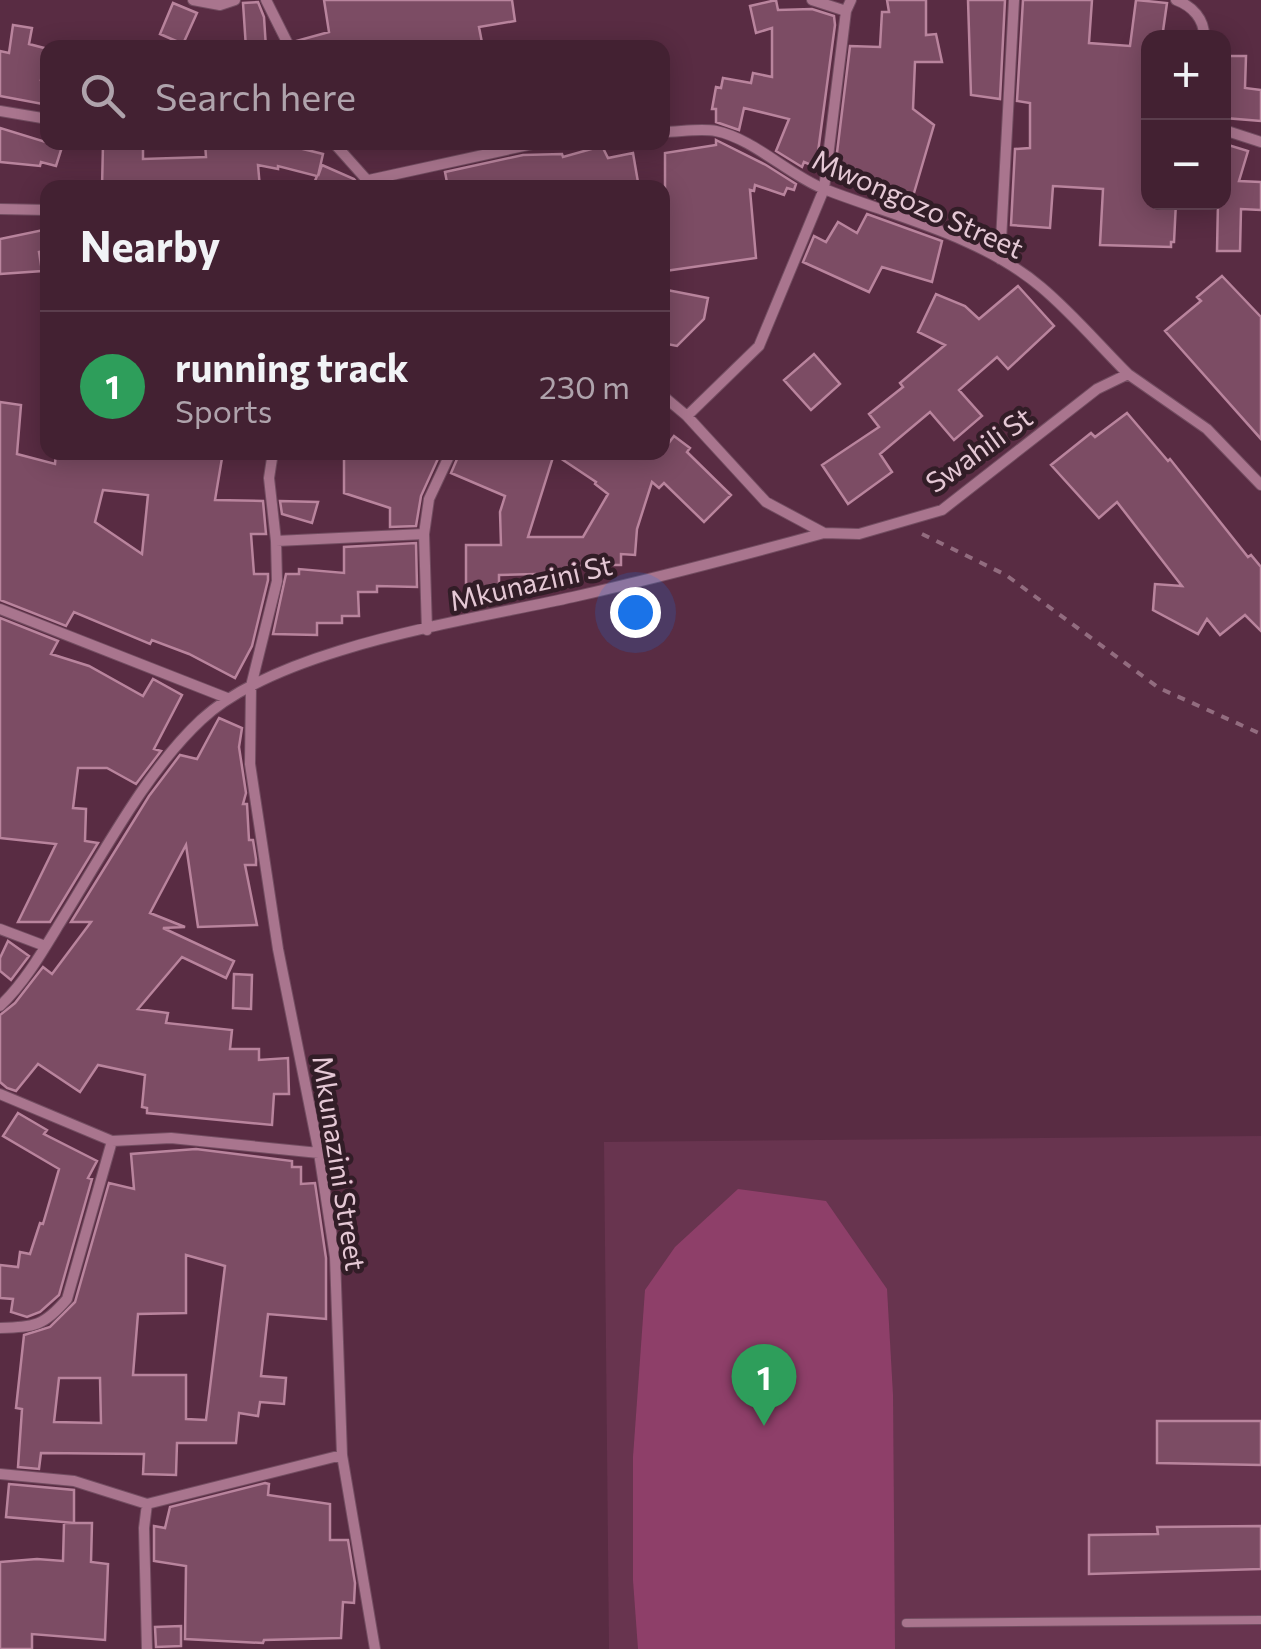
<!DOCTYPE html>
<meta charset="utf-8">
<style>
body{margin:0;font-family:Commissioner,sans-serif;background:#4d2e3e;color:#f1f3f6}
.controls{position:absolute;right:30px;top:30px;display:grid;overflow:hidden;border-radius:20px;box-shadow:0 5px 25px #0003}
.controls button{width:90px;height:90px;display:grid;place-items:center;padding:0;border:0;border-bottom:2px solid #5b3e4d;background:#432132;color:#f1f3f6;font:50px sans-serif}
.you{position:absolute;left:635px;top:612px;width:35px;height:35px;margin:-25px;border:8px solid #fff;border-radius:50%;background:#1a73e8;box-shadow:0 0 0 15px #1a73e833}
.badge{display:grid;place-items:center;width:65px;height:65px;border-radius:50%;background:#95b2f1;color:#fff;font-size:32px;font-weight:700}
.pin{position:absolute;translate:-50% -82px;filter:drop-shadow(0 2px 5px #0008)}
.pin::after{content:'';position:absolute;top:52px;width:35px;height:30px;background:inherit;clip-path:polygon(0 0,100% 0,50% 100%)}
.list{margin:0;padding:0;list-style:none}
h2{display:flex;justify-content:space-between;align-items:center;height:130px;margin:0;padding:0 40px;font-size:42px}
h2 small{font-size:32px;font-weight:400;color:#afa3ac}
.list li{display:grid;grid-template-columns:65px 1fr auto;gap:30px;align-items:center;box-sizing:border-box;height:150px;padding:0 40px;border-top:2px solid #5b3e4d}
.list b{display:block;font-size:38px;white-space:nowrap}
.list p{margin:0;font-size:32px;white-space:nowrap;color:#afa3ac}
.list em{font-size:32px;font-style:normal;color:#afa3ac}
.icon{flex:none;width:55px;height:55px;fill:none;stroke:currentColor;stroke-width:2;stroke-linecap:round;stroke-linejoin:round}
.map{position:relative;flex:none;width:1261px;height:1649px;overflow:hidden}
.search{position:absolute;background:#432132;box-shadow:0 5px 25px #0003;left:40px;top:40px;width:630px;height:110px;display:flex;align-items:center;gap:25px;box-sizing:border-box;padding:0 35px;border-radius:20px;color:#afa3ac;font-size:38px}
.panel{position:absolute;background:#432132;box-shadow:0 5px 25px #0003;left:40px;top:180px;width:630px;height:280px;border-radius:20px}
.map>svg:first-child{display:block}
.built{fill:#68344f}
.green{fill:#8e3f69}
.building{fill:#7c4c64;stroke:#b9849d;stroke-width:2.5;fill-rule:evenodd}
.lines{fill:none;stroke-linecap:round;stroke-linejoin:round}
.service-casing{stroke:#734d61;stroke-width:10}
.minor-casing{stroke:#734d61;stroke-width:12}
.path{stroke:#926c7f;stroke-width:4;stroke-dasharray:8 8;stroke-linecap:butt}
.service{stroke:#a9758e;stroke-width:8}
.minor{stroke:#a9758e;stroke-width:10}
.labels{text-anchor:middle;stroke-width:9;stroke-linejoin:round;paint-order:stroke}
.street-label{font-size:28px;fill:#e5c8d5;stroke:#321d27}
</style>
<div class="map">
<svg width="1261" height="1649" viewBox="0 0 1261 1649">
<rect width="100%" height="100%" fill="#592c43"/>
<!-- built -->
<path class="built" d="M1261,1136V1649H609L604,1142Z"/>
<!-- green -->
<path class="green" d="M738,1189L826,1201L887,1289L893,1395L895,1649H638L633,1580V1457L645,1290L675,1247Z"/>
<!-- building -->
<path class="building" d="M324,0H512L515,21L479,27L483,48H299L296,41L329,32Z
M776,0L778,10L812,9L834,16L835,25L816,167L804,162L802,167L776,151L789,119L744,108L739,130L716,122V109H712L716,87L721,88L723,78L751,83L753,73L772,77V28L756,33L750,6Z
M887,0H926V35L936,34L942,62H915L913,109L934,125L909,210L874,198L882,182L835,169L850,46L880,47L882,12H889Z
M968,0H1005L1000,99L971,95Z
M1023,0H1092L1089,43L1130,46L1136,0L1167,3L1162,38H1148L1147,120L1148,202H1176L1174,242H1171V247L1100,245L1103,189L1053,186L1050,228L1011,225L1015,149L1030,148V103L1017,101Z
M258,2L264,17L266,48H246L243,3Z
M173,3L197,13L183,44L160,34Z
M13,25L32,28L29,44L48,49L41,80L48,81V105L0,96V51L9,53Z
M1224,56H1246L1245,88L1261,90V121L1225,118Z
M0,128L62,147L56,166L41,162L40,166L0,162Z
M716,140L766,165L796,184L794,190L787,188L784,195L755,185L754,191L750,190L756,258L665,271V153L716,145Z
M296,142L295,147L323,154L318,176L322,165L354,179L362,188H312L317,176L278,166V169L258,165L260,188H102L103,144H143V159L206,157L205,143Z
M1225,144L1248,151L1239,181L1261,182V210L1241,209L1240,251H1217L1218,202H1224Z
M602,146L608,158L633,153L639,188H448L445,172L523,155L562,154L563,157Z
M867,214L942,241L932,282L882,267L869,292L803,262L814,236L826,242L838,222L857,233Z
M48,229V250L39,252L42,271L0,274V239Z
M1222,276L1261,317V439L1165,331L1201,301L1197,297Z
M1018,286L1054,326L1008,369L997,357L959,390L982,416L954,440L930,412L880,454L892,472L848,504L822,465L879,427L869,414L903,387L900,383L945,345L918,332L936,294L965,306L979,319Z
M662,289L708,298L704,319L677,346L662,343Z
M814,354L840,384L811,410L784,380Z
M0,402L21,405L17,454L55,464L56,452H223L215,500L263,501L266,534H251L254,574H268V580L252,646L235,678L189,654L152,640L150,644L74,612L66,626L0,600ZM103,490L148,495L142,554L95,522Z
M1127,413L1168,461L1170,459L1248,557L1251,555L1261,567V631L1245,615L1220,635L1207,619L1198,634L1153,610L1155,584L1182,586L1117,502L1099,518L1051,465L1091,433L1095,437Z
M674,436L690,448L687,452L731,495L704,522L664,483L659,488L652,482L637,529L635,555L621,554V565H571L572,582H554V575L536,578L535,574L499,575V597H484V602H466V545H501L500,512L505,496L451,473L460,452H662ZM554,454L596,482L595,484L608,494L583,537H528Z
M344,452H441L421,496L416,526L390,527V508L344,493Z
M280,501L318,502L312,523L282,514Z
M416,543L417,587L377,586V592H358L359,616H342V623H317V635L273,634L286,574H299V569L344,573V547Z
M0,618L58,641L51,654L89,666L143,696L153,679L182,695L154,749L161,751L136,784L107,768H78L73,808L86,809L85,841L98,843L50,922H18L56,844L0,838Z
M219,718L242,728L239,747L246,793L243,804H247L249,840H253L256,859V865H245L257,925L198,927L186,845L150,913L185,927L163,928L234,961L226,978L182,957L138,1009L168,1013L166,1023L232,1030L230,1049H259V1060L288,1058L289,1094H274L272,1125L147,1113V1108L142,1107L145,1075L98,1065L80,1092L38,1064L16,1091L7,1088L0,1082V1015L15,1003L43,967L52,974L91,922H71L149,796L180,755L197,759Z
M8,941L29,956L11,980L0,971V958Z
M234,974L252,975L251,1009L233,1008Z
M18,1113L47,1130L44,1134L97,1161L88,1178L92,1179L59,1295L40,1312L27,1317L11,1312L13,1299L0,1298V1265L18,1267L20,1252L30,1254L40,1223L43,1224L59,1169L3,1136Z
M196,1149L292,1161V1167H301V1184L315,1183L326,1258V1319L268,1314L261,1376L286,1378L284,1404L260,1402L258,1416L239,1413L236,1443H177L176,1475L143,1474L144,1454L41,1453L39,1469L18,1467L22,1409L16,1408L24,1335L50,1327L75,1302L109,1183L134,1189L131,1154ZM186,1255L225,1266L206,1420L186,1419V1375H133L138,1314L186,1313ZM59,1378H100L101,1423L54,1422Z
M1157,1421H1261V1465L1157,1463Z
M265,1483L269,1484L268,1495L330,1504V1540H348L355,1583L354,1603L343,1602L341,1638L264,1640L263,1643L185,1639L186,1566L154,1561V1526L165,1528L170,1507Z
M9,1484L74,1490V1523L6,1517Z
M64,1523H92L91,1562L108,1564L105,1640L32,1634V1649H0V1562L37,1559L63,1561Z
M1261,1526V1569L1089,1574V1535L1158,1534L1157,1527Z
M181,1626V1646L156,1647L155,1627Z"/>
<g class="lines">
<defs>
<path id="service" d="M906,1623L1261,1620"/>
<path id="minor" d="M193,0L220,5L235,0
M266,0L290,48
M812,0L846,11
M1176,0C1192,6 1205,19 1204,38
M0,111L48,119
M1224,130L1261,142
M662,132C679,132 700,128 716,131C754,139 787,174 824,189C896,217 981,236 1041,287C1072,313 1099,345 1128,374
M333,142L374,188
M369,180L542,142
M0,209L48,210
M1000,259L1014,0
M662,395L687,416L766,502L824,533L859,534L942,510L1097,389L1128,374L1207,429L1261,485
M687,416L759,346L824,189L846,11L851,0
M273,452L269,478L276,541L277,581L251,686L250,764L278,949L319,1153L335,1257L342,1455L375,1649
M276,541L424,534
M0,609L227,698
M427,630L424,534L429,499L451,452
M0,929L45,946
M0,1006C24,983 41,954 58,926C99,861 145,772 201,720C279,647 467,621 573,597C657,578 740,556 824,533
M0,1094L112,1141L171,1138L319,1153
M0,1328C35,1327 44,1326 67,1299L112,1141
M0,1474L74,1481L147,1504
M147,1649L144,1528L147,1504L342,1455"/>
</defs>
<!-- service casing -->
<use href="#service" class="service-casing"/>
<!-- minor casing -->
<use href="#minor" class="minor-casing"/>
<!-- path -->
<path class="path" d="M922,534L1006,575L1159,688L1261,734"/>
<!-- service -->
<use href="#service" class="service"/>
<!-- minor -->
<use href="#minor" class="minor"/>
</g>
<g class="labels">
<!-- street labels -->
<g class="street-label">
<text transform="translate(918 204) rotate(24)" y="10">Mwongozo Street</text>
<text transform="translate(979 450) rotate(-36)" y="10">Swahili St</text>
<text transform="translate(531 583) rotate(-13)" y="10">Mkunazini St</text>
<text transform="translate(339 1163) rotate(81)" y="10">Mkunazini Street</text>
</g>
</g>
</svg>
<div class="controls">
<button>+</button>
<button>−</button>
</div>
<div class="you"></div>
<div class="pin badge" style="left:764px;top:1426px;background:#2e9e5b">1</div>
<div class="search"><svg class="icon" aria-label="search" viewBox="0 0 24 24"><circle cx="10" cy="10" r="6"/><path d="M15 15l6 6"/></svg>Search here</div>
<section class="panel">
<h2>Nearby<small></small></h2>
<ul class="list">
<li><span class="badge" style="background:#2e9e5b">1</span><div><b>running track</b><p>Sports</p></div><em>230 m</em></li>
</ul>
</section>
</div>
